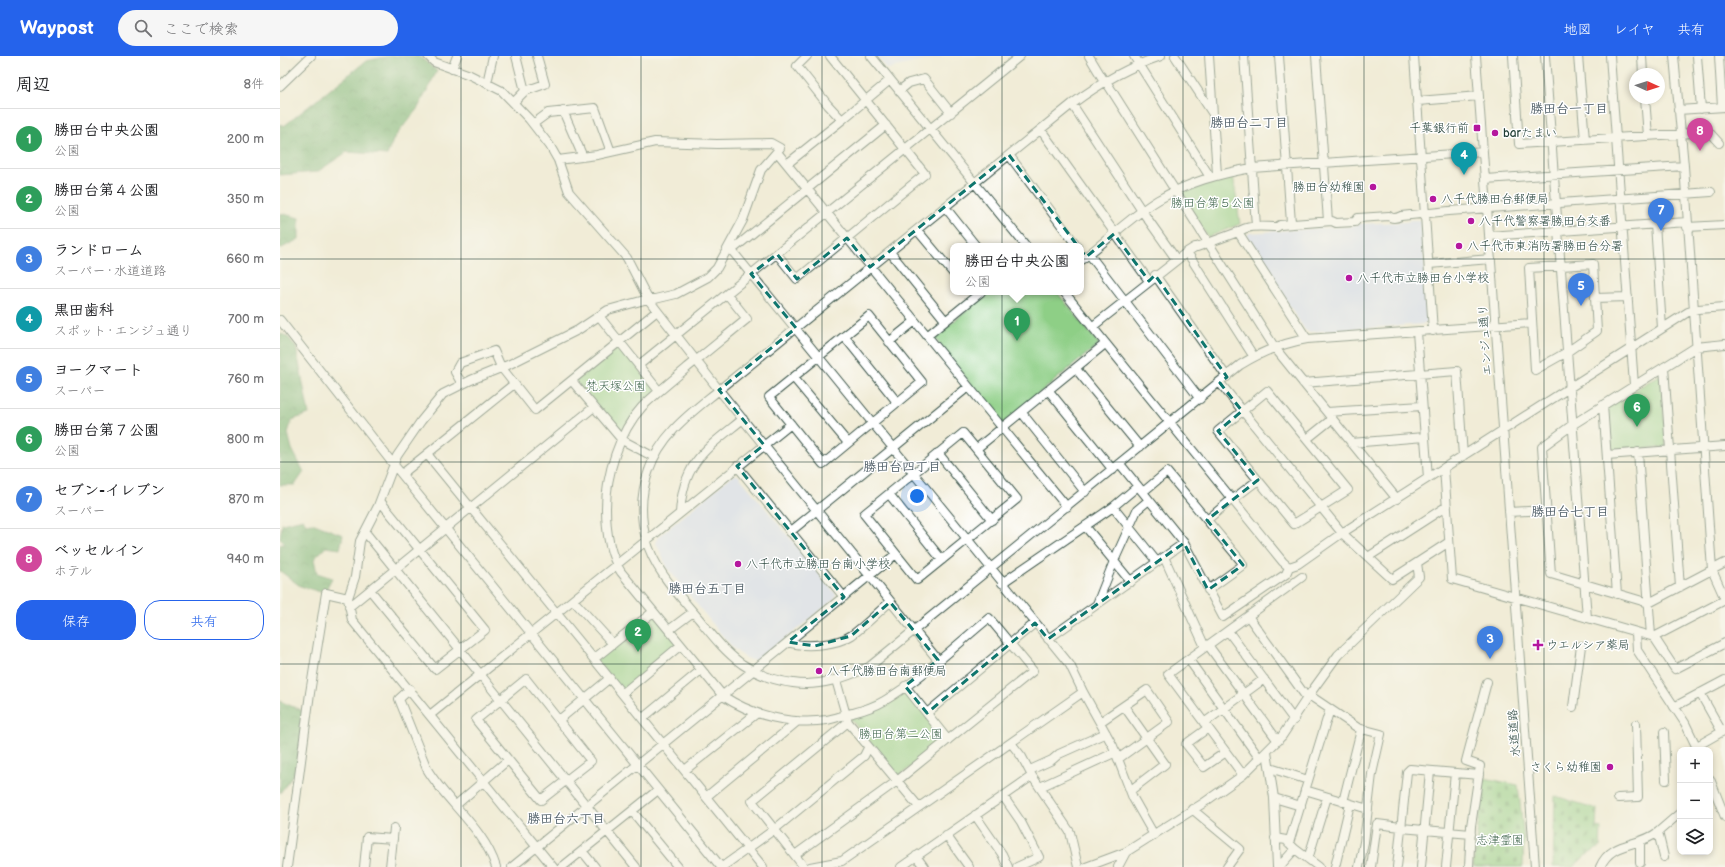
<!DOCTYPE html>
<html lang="ja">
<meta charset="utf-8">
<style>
body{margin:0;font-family:"Balsamiq Sans","Klee One",sans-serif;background:#f6f6f6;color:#202124}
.controls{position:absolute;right:12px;bottom:12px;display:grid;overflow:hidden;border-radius:8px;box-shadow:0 2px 6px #0003}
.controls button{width:36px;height:36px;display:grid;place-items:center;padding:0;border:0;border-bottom:1px solid #e0e0e0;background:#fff;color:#202124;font:20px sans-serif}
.compass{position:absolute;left:1349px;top:12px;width:36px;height:36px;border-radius:50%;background:#fff;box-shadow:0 2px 6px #0003;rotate:93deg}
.you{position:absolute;left:637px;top:440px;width:14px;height:14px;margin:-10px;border:3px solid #fff;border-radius:50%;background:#1a73e8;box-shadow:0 0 0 6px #1a73e833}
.badge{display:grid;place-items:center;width:26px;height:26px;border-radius:50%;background:#2563eb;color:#fff;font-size:13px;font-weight:700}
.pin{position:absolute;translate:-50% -33px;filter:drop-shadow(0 1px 2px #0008)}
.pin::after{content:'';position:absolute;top:21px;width:14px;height:12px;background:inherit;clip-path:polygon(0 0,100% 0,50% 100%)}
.popup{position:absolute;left:670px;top:187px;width:134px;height:52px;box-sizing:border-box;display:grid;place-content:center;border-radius:8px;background:#fff;filter:drop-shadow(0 1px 3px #0005);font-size:13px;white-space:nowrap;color:#757577}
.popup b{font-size:15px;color:#202124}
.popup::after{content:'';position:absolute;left:50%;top:100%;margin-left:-8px;border:8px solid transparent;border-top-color:#fff}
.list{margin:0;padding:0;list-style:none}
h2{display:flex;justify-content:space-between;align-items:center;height:52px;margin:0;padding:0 16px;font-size:17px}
h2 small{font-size:13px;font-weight:400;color:#757577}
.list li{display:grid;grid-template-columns:26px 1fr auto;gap:12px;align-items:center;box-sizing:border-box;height:60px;padding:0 16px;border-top:1px solid #e0e0e0}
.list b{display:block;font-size:15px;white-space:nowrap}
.list p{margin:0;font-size:13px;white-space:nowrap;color:#757577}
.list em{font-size:13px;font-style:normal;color:#757577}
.actions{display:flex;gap:8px;padding:12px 16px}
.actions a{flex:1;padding:9px 0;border:1px solid #2563eb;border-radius:16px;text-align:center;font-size:14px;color:#2563eb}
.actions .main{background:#2563eb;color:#fff}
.icon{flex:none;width:22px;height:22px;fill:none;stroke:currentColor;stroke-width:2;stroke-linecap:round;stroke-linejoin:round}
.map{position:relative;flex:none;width:1445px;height:811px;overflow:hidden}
header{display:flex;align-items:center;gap:24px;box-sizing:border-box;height:56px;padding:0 20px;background:#2563eb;color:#fff}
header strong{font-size:19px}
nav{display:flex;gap:22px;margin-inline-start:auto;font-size:14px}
.search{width:280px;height:36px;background:#f6f6f6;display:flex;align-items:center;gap:10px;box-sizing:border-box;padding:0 14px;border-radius:22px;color:#757577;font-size:15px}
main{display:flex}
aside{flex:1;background:#fff}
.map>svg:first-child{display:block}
.built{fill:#cfdafa}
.forest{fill:url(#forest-crowns);stroke:#487854}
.cemetery{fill:url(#cemetery-stones);stroke:#56865d}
.green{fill:#8ecf86;stroke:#56865d}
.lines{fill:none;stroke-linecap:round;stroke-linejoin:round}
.minor-casing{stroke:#3e574c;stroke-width:10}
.minor{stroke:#fff;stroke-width:8}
.marked{fill:none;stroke:#0f766e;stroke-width:3;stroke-dasharray:8 5;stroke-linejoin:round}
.grid{fill:none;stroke:#1f3d34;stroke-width:1;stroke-opacity:0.55}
.poi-dot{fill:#b5179e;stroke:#fff;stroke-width:1.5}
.labels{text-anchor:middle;stroke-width:3;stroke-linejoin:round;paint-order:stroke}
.poi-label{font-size:12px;fill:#1f3d34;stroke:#fff;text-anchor:start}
.park-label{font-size:12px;fill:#3b6248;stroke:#fff}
.street-label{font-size:12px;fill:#1f3d34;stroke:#fff}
.neighbourhood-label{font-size:13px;font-weight:bold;fill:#52616a;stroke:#fff}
</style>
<header>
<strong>Waypost</strong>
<div class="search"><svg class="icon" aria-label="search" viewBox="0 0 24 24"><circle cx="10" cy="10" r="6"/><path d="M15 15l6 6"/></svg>ここで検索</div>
<nav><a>地図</a><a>レイヤ</a><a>共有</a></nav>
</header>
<main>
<aside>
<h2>周辺<small>8件</small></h2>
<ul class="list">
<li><span class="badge" style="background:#2e9e5b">1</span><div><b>勝田台中央公園</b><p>公園</p></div><em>200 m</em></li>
<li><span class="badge" style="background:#2e9e5b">2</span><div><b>勝田台第４公園</b><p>公園</p></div><em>350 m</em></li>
<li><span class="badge" style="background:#3f7fe0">3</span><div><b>ランドローム</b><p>スーパー · 水道道路</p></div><em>660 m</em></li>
<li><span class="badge" style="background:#0f9aa8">4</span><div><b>黒田歯科</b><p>スポット · エンジュ通り</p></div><em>700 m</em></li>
<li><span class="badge" style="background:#3f7fe0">5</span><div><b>ヨークマート</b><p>スーパー</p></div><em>760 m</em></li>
<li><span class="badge" style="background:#2e9e5b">6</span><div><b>勝田台第７公園</b><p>公園</p></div><em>800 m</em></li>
<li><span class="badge" style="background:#3f7fe0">7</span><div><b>セブン-イレブン</b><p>スーパー</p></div><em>870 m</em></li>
<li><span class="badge" style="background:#d1479c">8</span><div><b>ベッセルイン</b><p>ホテル</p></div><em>940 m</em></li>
</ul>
<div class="actions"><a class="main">保存</a><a>共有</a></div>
</aside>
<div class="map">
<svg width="1445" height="811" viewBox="0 0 1445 811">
<defs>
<pattern id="forest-crowns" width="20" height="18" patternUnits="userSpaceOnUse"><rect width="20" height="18" fill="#72b273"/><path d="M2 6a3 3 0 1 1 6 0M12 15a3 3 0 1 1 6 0" fill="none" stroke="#5d925f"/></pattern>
<pattern id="cemetery-stones" width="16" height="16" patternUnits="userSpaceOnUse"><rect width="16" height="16" fill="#8ecf86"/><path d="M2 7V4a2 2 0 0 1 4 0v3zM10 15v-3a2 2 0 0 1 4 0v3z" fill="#73a96e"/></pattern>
</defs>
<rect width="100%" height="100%" fill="#fff"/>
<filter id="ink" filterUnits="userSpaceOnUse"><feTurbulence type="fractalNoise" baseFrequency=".025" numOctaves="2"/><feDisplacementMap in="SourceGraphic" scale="8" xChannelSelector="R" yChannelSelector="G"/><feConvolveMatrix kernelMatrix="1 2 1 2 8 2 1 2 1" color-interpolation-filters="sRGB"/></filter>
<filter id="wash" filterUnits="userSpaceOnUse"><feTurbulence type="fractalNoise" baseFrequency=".012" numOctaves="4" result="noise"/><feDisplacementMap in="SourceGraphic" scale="16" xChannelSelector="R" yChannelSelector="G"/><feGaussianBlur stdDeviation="0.9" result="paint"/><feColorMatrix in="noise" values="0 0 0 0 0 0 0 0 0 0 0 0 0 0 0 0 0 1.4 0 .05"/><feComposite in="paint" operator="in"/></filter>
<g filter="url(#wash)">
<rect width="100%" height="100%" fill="#f1ecd7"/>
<!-- built -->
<path class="built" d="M597,0H664L607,13Z
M1130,164H1141L1149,263L1145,268L1029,276L1025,274L966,182L969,177L1076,170L1079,168L1127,166Z
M453,419H458L556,538L555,543L477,605L468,603L455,594L441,578L388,513L376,487L377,482Z"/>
<!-- forest -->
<path class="forest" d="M109,0H139L157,15L138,52L114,82L107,99L67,96L37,116L0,119V68L4,70L86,5Z
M0,157L19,162V183L0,193Z
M0,277L8,281L16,291L29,358L12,364L8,377L12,393L24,416L15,429H0Z
M23,463L26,468L32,467L63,479L60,493L46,491L34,503L37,517L52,522L44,537L20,530L0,515V489L5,487L0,483L2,468Z
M0,645L25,656L16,716L0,737Z"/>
<!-- cemetery -->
<path class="cemetery" d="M1204,722L1238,729L1244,783L1243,811H1193Z
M1275,740L1317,753L1316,771L1321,772L1320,791L1305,800L1293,811H1273Z"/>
<!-- green -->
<path class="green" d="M953,118L960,168L928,181L898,136Z
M710,236H777L819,288L722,368L654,281Z
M340,289L377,335L341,381L295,325Z
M1381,318L1386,391L1330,395L1327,351Z
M373,556L401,589L343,637L315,602Z
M625,633L665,684L618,721L569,661Z"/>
</g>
<g filter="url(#ink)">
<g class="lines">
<defs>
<path id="minor" d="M148,0L154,6L190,19L222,35L249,63L270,90L278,104L289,136L347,202L368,243L439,334L658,604
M236,0L245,35
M591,0L746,190
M809,0L824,25
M854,0L930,121
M881,0C848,11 820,27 792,48L439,334C411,357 381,378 369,414C361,436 360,460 366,483C374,514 399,539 419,563C432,579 445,596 462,608C477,618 496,625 513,627C540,631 564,622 589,611L960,309C981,296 1003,287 1027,283L1252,267
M895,0L933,58
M929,0L937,118
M964,0L976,170
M999,0L1011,167
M1036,0L1048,165
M1134,0L1153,275
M1196,0L1255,811
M1233,0L1239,88L1429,76L1439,87
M1265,0L1307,562
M1298,0L1305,84
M1330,0L1354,329
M1362,0L1363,18
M1394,0L1404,110L1432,514L1445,543
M1417,0L1421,53
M1439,0L1442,51
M172,13L177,0
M825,24L995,292L1117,443
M207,27L213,0
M0,30L31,0
M619,35L629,27L644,23L671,57
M1365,42L1368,80
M1138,45L1199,40
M234,46L245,35L265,28L257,0
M792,48L862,155L896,203
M1398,54L1445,51
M283,55L303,101
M562,64L610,24
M253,68L268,57L315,52L331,96
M761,74L869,225
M497,96L787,451
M729,99L797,190
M507,108L562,64L548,49L517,10L527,0
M1205,123L1404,110
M665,151L696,190
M1375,168L1382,272
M1407,171L1445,169
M637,174L673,217
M958,176L1027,283
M1209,180L1407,166
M449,191L790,609L803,636L833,690L853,742L874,779
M452,194L606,69
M610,196L665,264
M907,196L974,301
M497,198L517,223L645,118L550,0
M809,198L920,343
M801,204C827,185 850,161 878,144C909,126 938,118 972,112L1203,96
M1149,208L1211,203
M1313,208L1317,275L1287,296L1255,314L1249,212Z
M875,219L947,321
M784,236L1003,506L1009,511L1018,508L1062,477L1408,256L1418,253L1445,251
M447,238L467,263C447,279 428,295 408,311C393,324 376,337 362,351C339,376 326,419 326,452C326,474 329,498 341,516L443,640C473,660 511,669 547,664C556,662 564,659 573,657C584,654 594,651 604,645C641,623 676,589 709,562L753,615L617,725L515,799
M1315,242L1348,241
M319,260L379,335
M589,260L642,326L543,408L489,341Z
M0,264L110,404L441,811
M812,271L907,196L915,191H917L958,176C970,168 984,171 997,171L1000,169L1052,165L1056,167L1075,166L1078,162L1109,160C1112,163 1117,162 1121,160L1169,155L1431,136
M1137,276L1148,422
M564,280L617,346
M647,280L701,236
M609,286L635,265
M1445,288L1416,291L1292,369L1262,391L1271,518L1369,547L1445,507
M359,309L740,0
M1384,311L1400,531
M796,313L860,391
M513,321L568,387
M292,325L342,384L374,401
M940,327L1062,477L1112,523L1169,486
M1023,327L1177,315L1183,400
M182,328L175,316L180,307L214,295L221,311L255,354L377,255
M769,335L833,414
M987,335L1068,434L1014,468L938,375Z
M1323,349L1337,538
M1047,356L1142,350
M742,357L805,436
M683,377L737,443L637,524L584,458Z
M1027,383L1052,363
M1071,387L1144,381
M696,393L825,288
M1358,396L1371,580
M658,397L712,464
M147,398L483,811
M1327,399L1445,390
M840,408L904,487L943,561L1006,518L1009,511
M457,410L564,541
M1164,412L1172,523L1374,581L1445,544
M122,418L234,328
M863,436L887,416L961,505L963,509L928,534
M609,438L662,504
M952,444L978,424
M833,451L877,506
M1229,456L1266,454
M400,457C403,406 426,393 463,363
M927,464L952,443
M805,470L851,526
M85,476L356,811
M510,476L688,331
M884,501L925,591
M1088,501L1167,450
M722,527L833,451L858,430
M90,534L155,613L205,574L100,445
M293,544L333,588
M817,548L834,505L857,454L869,444
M69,551L314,351
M968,560L1027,642
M389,574L413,556
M948,575L1014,664
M1356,577L1357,594L1405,667L1418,694
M1374,581L1395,613L1445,587
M768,583L904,487
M508,586C525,592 557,589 572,579C586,569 598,556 610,546
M928,589L998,685
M315,602L373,556
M909,604L980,703
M246,623L311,705L261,744L196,664Z
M556,624L568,666L639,751
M625,630L668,684
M130,633L119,643L147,713C167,747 204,772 216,811
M343,637L401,589
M1420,637L1442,676
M1029,639L1078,672L1101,678L1092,718L1084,786L1079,811
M844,650L885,708L851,734
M1293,651L1301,590
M1394,651L1445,624
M647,657L755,567
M150,659L511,368
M363,662L421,614
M279,664L330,622
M820,666L867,634L889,666L838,703
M924,667L984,623
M928,672L906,688L924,711L946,696
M1384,676L1386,724
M731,687L742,701L752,720L790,776L798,811
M1417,690L1445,674
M987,696L994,742L997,811
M990,712L1028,724
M405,714L477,657
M750,714L772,704L779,698L826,677
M963,719L888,618L1022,521
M1430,723L1445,761
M760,731L836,696
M1025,734L1088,753
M723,740L741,766L759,801L737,811
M426,741L518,665
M994,742L1021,750
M1338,742L1358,741L1356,668
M1063,746L1081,674
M176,749L228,704
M912,753L960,793L947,811
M352,755L398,811
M695,759L722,798L728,811
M1121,772L1191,778
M666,779L689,811
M995,782L1006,784L1015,793L1039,811
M1009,787L1050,653
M302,795L315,811
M636,800L644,811
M1384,801L1378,776L1400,757
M1028,803L1047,741
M1360,807V785
M7,811L30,637L46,537L68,542
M84,811L87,781L113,783
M110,811L114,772
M232,811L616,498
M273,811L72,564L68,542L75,521L80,485L98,450L117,400L141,365L163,338L191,324L228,309L298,274L328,254L368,243H375L396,238L428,221L437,212L463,164L481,114L500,92L491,87L437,88L375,86L317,99L278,104
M282,811L378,734
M442,811L495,773L584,700L588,692
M524,811L472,745L568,666
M530,811L562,805L803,636
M621,811L752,720
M806,811L846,796L922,748L963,719L1002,680L1029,639L1058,599L1139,521L1137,507
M838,811L846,796
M999,811L1015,793
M1055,811L1070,748
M1091,811L1097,768L1121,771
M1117,811L1127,716L1130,713L1199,719
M1141,811L1150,715
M1166,811L1175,717
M1189,811L1191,770L1200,710L1186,705L1207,626
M1320,811C1332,784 1358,792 1378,776"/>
</defs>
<!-- minor casing -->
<use href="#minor" class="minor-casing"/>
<!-- minor -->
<use href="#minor" class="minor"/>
</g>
</g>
<!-- marked area -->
<path d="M0 0H1445V811H0ZM729,99L806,201L834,178L869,225L875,219L947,321L940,327L962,355L938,375L978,424L927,464L963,509L928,534L904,487L768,583L755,567L647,657L625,630L658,604L610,546L571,580L535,590L508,586L564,541L457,410L484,389L439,334L516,272L471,218L497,198L517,223L567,182L590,211Z" fill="#f1ecd7" fill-opacity=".55" fill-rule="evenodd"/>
<path class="marked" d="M729,99L806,201L834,178L869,225L875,219L947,321L940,327L962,355L938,375L978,424L927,464L963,509L928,534L904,487L768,583L755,567L647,657L625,630L658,604L610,546L571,580L535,590L508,586L564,541L457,410L484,389L439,334L516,272L471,218L497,198L517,223L567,182L590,211Z"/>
<!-- grid -->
<path class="grid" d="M181,0V811M361,0V811M542,0V811M722,0V811M903,0V811M1084,0V811M1264,0V811M0,203H1445M0,406H1445M0,608H1445"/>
<!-- markers -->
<g class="poi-dot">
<rect x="1193" y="68" width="8" height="8" rx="2"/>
<circle cx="1215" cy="77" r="4"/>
<circle cx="1093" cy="131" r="4"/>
<circle cx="1153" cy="143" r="4"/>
<circle cx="1191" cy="165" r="4"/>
<circle cx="1179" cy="190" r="4"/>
<circle cx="1069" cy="222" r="4"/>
<circle cx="458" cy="508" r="4"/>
<path d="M1256 583h4v4h4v4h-4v4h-4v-4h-4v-4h4z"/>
<circle cx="539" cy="615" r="4"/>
<circle cx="1330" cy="711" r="4"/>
</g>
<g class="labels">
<!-- poi labels -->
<g class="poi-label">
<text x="1189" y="76" text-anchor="end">千葉銀行前</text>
<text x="1223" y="81">barたまい</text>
<text x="1085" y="135" text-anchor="end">勝田台幼稚園</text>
<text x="1161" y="147">八千代勝田台郵便局</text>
<text x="1199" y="169">八千代警察署勝田台交番</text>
<text x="1187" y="194">八千代市東消防署勝田台分署</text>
<text x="1077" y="226">八千代市立勝田台小学校</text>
<text x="466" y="512">八千代市立勝田台南小学校</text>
<text x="1266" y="593">ウエルシア薬局</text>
<text x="547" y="619">八千代勝田台南郵便局</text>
<text x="1322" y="715" text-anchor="end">さくら幼稚園</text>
</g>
<!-- park labels -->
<g class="park-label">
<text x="933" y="151">勝田台第５公園</text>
<text x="336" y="334">梵天塚公園</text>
<text x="621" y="682">勝田台第二公園</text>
<text x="1220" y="788">志津霊園</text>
</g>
<!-- street labels -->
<g class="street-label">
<text transform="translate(1205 284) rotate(-94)" y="4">エンジュ通り</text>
<text transform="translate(1234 677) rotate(-94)" y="4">水道道路</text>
</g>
<!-- neighbourhood labels -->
<g class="neighbourhood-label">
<text x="1289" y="57">勝田台一丁目</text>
<text x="969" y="71">勝田台二丁目</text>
<text x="622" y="415">勝田台四丁目</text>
<text x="1290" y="460">勝田台七丁目</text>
<text x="427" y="537">勝田台五丁目</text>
<text x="286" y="767">勝田台六丁目</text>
</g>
</g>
</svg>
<div class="controls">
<button>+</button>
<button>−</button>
<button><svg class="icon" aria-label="layers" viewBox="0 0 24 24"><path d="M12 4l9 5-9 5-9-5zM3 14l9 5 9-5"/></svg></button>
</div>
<svg class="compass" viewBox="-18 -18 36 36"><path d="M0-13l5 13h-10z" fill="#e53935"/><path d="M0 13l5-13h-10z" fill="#757577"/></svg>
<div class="you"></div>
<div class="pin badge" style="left:737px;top:285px;background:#2e9e5b">1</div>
<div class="popup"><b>勝田台中央公園</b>公園</div>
<div class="pin badge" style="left:358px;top:596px;background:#2e9e5b">2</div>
<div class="pin badge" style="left:1210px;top:603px;background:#3f7fe0">3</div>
<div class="pin badge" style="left:1184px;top:119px;background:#0f9aa8">4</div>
<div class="pin badge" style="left:1301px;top:250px;background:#3f7fe0">5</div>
<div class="pin badge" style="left:1357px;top:371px;background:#2e9e5b">6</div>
<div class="pin badge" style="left:1381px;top:175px;background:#3f7fe0">7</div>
<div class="pin badge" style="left:1420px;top:95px;background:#d1479c">8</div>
</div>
</main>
